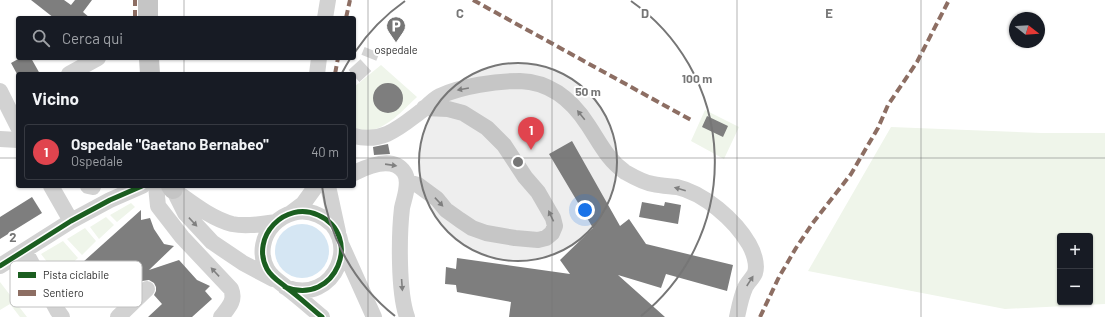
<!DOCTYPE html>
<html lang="it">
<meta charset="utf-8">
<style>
body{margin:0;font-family:Barlow,sans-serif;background:#20242c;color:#f1f3f6}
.controls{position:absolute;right:12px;bottom:12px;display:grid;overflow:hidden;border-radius:4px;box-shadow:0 1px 3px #0004}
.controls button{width:36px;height:36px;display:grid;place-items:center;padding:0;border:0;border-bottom:1px solid #363941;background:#171b24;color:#f1f3f6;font:20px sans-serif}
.compass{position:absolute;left:1009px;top:12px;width:36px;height:36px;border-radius:50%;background:#171b24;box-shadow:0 1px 3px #0004;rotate:107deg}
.you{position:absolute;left:585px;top:210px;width:14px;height:14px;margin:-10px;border:3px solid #fff;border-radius:50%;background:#1a73e8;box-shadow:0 0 0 6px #1a73e833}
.badge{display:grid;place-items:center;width:26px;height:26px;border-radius:50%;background:#db2777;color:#fff;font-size:13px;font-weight:700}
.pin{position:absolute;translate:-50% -33px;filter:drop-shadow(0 1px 2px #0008)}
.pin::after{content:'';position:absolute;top:21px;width:14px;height:12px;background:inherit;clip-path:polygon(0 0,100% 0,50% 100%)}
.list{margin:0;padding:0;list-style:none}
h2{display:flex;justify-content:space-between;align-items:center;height:52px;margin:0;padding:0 16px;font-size:17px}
h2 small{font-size:13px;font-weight:400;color:#9ea1a6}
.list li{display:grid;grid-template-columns:26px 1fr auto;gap:12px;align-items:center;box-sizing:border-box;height:56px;margin:0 8px 8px;padding:0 8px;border:1px solid #363941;border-radius:4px}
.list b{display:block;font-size:15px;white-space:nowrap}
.list p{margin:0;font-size:13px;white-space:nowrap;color:#9ea1a6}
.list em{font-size:13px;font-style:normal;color:#9ea1a6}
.icon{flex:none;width:22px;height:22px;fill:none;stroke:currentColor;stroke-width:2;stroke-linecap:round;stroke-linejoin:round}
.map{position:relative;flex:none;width:1105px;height:317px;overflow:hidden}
.search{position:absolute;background:#171b24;box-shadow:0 1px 3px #0004;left:16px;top:16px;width:340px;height:44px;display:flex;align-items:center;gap:10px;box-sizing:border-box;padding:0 14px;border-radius:4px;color:#9ea1a6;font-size:15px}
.panel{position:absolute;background:#171b24;box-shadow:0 1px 3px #0004;left:16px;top:72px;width:340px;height:116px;border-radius:4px}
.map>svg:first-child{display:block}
.green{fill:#eff5ea;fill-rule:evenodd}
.water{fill:#d5e6f3}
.building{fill:#7e7e7e}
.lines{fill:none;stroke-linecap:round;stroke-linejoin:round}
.minor-tunnel{stroke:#d5d5d5;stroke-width:16;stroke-dasharray:16 8;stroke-linecap:butt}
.minor{stroke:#d2d2d2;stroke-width:16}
.major{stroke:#c5c5c5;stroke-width:20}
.quiet{stroke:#8d6e63;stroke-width:4;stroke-dasharray:8 4;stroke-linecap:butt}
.cycleway-casing{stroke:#fff;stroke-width:8}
.cycleway{stroke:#1b5e20;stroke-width:5}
.oneway{fill:#808080}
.grid{fill:none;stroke:#767676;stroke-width:1;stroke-opacity:0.55}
.ring{fill:none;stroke:#767676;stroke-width:2}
.labels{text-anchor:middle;stroke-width:4;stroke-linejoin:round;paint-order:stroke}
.poi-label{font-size:11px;fill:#2d2d2d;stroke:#fff}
.key{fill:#fff;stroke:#c0c0c0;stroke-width:1}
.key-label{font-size:11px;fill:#2d2d2d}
.grid-label{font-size:13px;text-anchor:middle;font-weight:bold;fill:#767676;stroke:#fff;stroke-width:4;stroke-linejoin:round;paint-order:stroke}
.centre{fill:#767676;stroke:#fff;stroke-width:2}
.ring-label{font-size:12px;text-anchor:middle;font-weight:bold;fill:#767676;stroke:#fff;stroke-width:4;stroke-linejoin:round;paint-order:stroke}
</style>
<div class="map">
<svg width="1105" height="317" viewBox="0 0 1105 317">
<rect width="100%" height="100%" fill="#fff"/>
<!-- green -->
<path class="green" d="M381,65L417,97C403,110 387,129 367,131C363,131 358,130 354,129V87Z
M705,110L739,127L724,159L691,141Z
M891,127L1041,133H1105V304L1005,309L808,271ZM1060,236H1090V302H1060Z
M131,203L135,207L117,222L110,215Z
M106,217L114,225L99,239L90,227Z
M85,228L96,241L82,255L67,239Z
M63,241L78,258L58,276L41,254Z
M0,282L27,317H20L10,304L0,310Z"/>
<!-- water -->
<path class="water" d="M275 251a27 27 0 1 1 54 0a27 27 0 1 1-54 0Z"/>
<!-- building -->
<path class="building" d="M31,0H64L71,5L75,0H92L83,12L90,18H54Z
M20,58H31L40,74H17L11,63Z
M373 98a15 15 0 1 1 30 0a15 15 0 1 1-30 0Z
M707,116L728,126L723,137L702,127Z
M572,141L620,226L629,219L646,244L733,265L727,291L666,274L661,288L618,275L665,317H509L511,302L457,292L456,285L445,284L446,267L456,269L457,258L570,274L560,260L593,228L549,154Z
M388,144L390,154L374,155L373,147Z
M32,197L42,213L0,239V217Z
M642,202L664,206L665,202L681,205L678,224L639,217Z
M141,210V220L150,218L154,229L164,244L174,246L149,270L179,260L197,280L210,286L205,291L212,299L192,317H148L162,304L154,295L156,291V287L154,283L149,280L142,281L134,272L100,302L73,271Z"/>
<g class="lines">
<!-- minor-tunnel -->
<path class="minor-tunnel" d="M354,76L366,65L372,50"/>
<!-- minor -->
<path class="minor" d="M325,18L328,0
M69,74L98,58
M317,74L319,58
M0,91L18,127
M354,136C384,144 402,125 424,109C429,104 434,99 440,96C462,86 496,81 520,81C550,82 572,100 588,125C600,143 607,159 625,172C632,176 644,183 653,184C661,186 669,186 677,187C704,193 735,220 749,244C753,251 758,264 755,273C753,278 747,283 745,288C741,297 739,308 737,317
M0,139L18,140
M354,173C368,166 393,156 404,172C411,182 404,198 402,208C399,234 398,292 407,317
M407,182L418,185L437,199L446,210L460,220L472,228L486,233L515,238L538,240L546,238L552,233L555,226L553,218L538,192L525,177L504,145L487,128L463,113L448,109L424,108
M51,186L71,221
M88,186L93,187
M156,186L158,206L182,237L231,289C236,301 228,308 221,317
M328,186L338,232
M173,189L185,213L212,242L243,263L273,279
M175,191C192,203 212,219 232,224C247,227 261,224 276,222
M291,213L303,204L316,186
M342,246L374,317
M25,251L57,310L62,317
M0,266L71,221L110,200L142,186
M285,287C336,307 364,235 318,215C285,200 250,237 267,269C272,278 280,282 287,288C299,297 310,307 322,317
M118,317L147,289"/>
<!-- major -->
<path class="major" d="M148,0V18
M149,58L150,74
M171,186L173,189"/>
<!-- quiet -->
<path class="quiet" d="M473,0L691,120
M135,18V0
M346,18L350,0
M335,74L338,58
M760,317L779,277L796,248L812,224L851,174L878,128L888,105L917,62L949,0"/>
<defs>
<path id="cycleway" d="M0,266L71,221L110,200L142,186
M285,287C336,307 364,235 318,215C285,200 250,237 267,269C272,278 280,282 287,288C299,297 310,307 322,317"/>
</defs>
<!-- cycleway casing -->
<use href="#cycleway" class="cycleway-casing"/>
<!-- cycleway -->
<use href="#cycleway" class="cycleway"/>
</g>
<!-- one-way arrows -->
<defs><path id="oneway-solid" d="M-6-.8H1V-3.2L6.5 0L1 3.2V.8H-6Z"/></defs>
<g class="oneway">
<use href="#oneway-solid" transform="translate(463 89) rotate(170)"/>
<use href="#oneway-solid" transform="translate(581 115) rotate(-129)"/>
<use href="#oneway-solid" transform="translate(391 165) rotate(8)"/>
<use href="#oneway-solid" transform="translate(680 189) rotate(-164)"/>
<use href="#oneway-solid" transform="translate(439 202) rotate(47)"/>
<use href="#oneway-solid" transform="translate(551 216) rotate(-115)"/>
<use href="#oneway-solid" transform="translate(193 222) rotate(47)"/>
<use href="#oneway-solid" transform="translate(215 272) rotate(-133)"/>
<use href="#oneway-solid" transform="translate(750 281) rotate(-57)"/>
<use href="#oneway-solid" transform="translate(402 285) rotate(86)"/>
</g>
<!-- grid -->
<path class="grid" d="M184,0V18M368,0V317M552,0V317M737,0V317M921,0V317M184,58V74M0,158H18M354,158H1105M184,186V317"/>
<!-- distance rings -->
<circle cx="518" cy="162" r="99" fill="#767676" fill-opacity=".12"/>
<g class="ring">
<circle cx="518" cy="162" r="99"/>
<path d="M395 316A197 197 0 0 1 322 186M342 73A197 197 0 0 1 350 59M355 52A197 197 0 0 1 405 1M631 1A197 197 0 0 1 641 316"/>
</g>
<!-- icons -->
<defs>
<symbol id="parking-pin" viewBox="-11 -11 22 30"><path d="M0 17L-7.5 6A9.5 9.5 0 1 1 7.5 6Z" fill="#767676" stroke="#fff"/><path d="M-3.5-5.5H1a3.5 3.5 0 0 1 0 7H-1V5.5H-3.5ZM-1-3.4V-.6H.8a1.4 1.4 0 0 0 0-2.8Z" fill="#fff"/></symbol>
</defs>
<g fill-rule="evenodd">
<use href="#parking-pin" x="385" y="15" width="22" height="30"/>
</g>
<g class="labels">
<!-- poi labels -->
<g class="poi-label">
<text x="396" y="54">ospedale</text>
</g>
</g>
<!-- legend -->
<rect x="10" y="261" width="132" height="46" rx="6" class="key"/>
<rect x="18" y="272" width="18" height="6" fill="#1b5e20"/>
<rect x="18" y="290" width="18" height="6" fill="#8d6e63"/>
<g class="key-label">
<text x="43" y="279">Pista ciclabile</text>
<text x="43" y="297">Sentiero</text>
</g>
<g class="grid-label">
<text x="460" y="18">C</text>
<text x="645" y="18">D</text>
<text x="829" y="18">E</text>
<text x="13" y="242">2</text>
</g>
<circle cx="518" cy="162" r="6" class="centre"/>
<g class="ring-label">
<text x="697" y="83">100 m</text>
<text x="588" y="96">50 m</text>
</g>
</svg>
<div class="controls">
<button>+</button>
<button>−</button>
</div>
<svg class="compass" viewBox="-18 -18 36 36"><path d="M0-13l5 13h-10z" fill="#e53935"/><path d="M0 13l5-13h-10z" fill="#9ea1a6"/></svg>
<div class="you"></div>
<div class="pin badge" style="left:531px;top:150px;background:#e0444e">1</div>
<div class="search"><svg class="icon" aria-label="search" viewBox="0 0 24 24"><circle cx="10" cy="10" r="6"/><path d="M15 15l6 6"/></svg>Cerca qui</div>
<section class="panel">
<h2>Vicino<small></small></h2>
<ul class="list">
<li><span class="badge" style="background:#e0444e">1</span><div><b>Ospedale &quot;Gaetano Bernabeo&quot;</b><p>Ospedale</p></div><em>40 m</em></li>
</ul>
</section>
</div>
